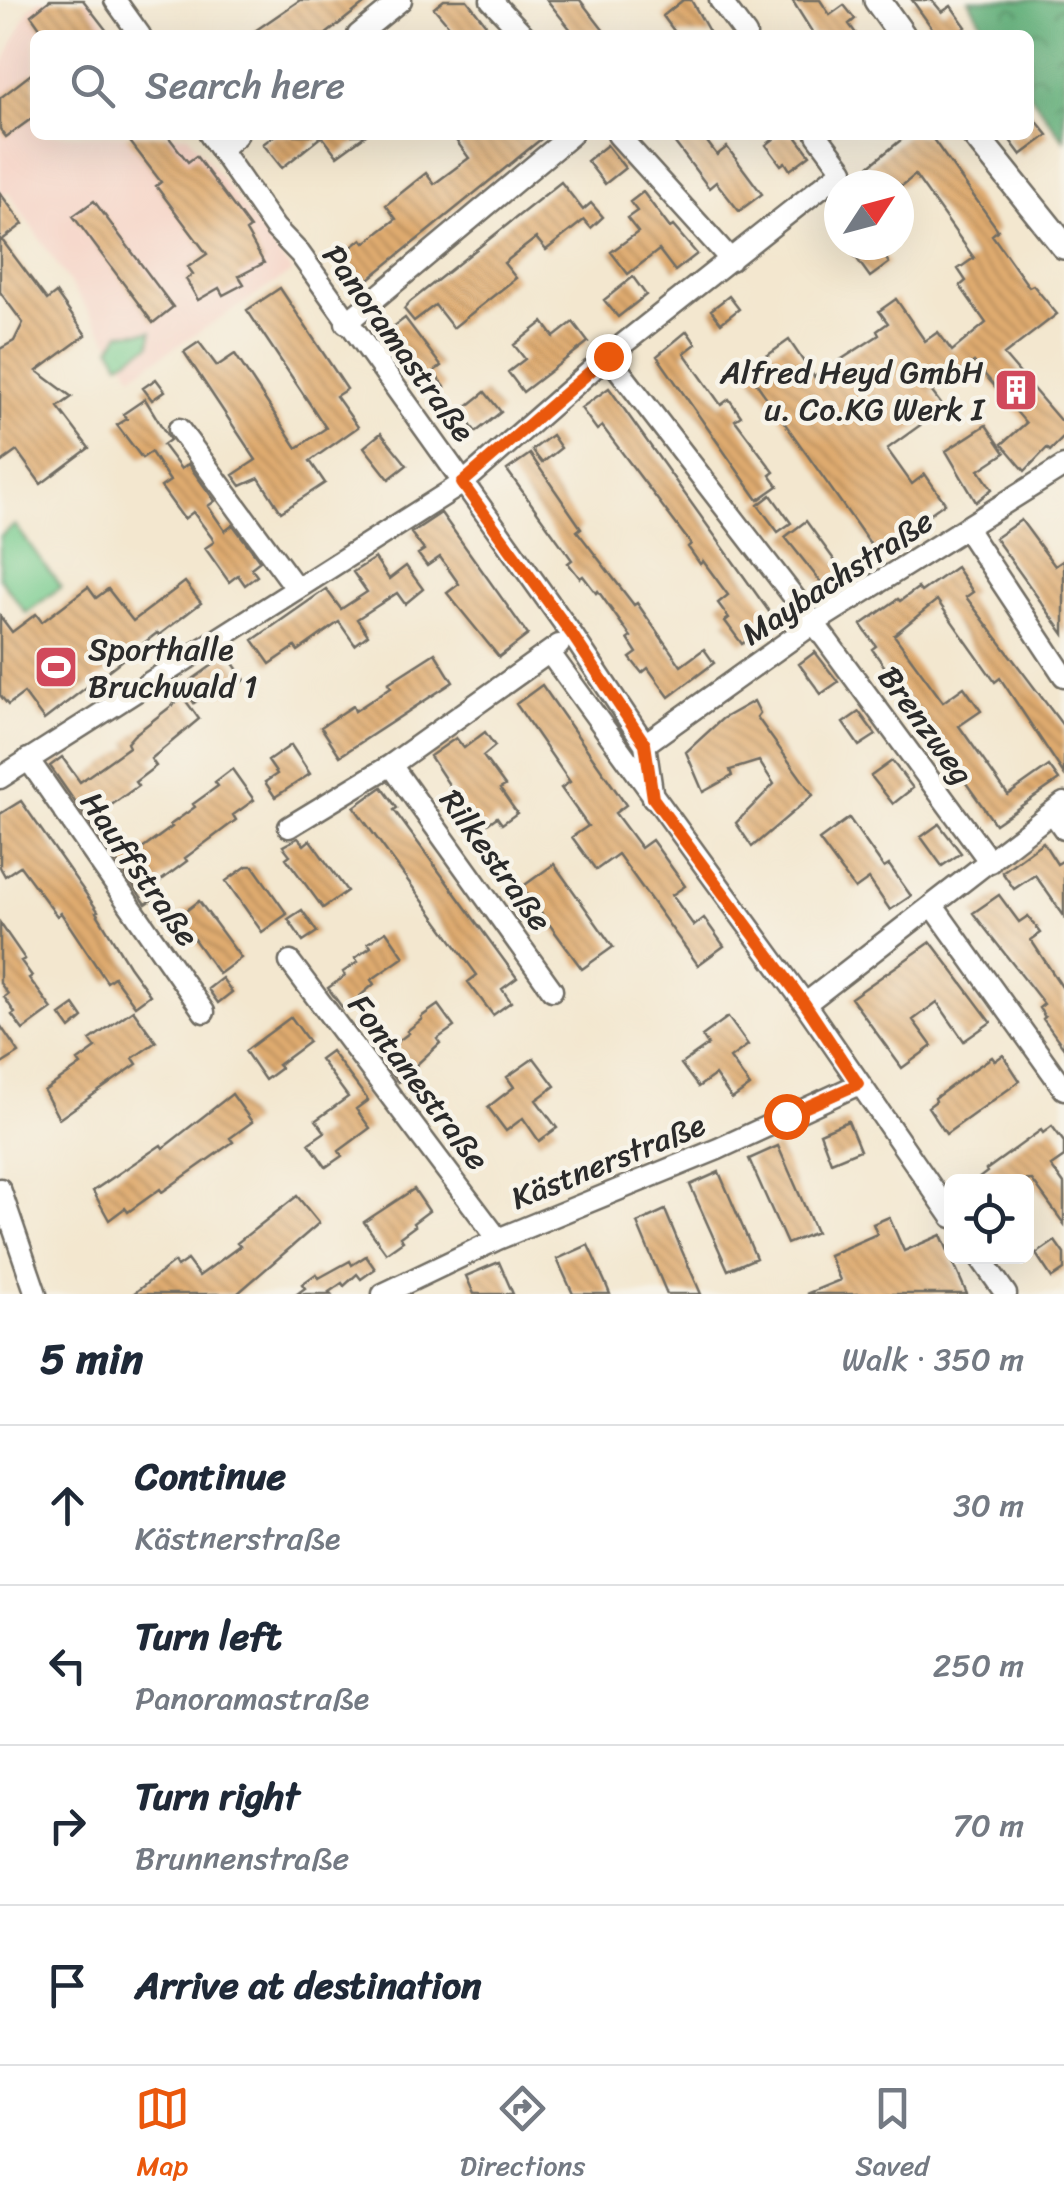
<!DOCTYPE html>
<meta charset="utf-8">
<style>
body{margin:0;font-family:Sriracha,sans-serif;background:#f6f6f7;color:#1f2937}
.controls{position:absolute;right:30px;bottom:30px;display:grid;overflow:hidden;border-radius:15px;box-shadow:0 10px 40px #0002}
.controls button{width:90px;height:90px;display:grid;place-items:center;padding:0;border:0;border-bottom:2px solid #e0e1e3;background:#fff;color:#1f2937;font:50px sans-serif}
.compass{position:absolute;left:824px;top:170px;width:90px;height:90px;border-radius:50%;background:#fff;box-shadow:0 10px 40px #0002;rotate:54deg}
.stop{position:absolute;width:30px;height:30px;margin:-22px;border:8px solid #ea580c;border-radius:50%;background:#fff}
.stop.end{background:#ea580c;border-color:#fff;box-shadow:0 2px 10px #0008}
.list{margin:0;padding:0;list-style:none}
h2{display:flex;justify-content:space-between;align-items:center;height:130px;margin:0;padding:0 40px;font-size:42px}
h2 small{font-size:32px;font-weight:400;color:#747a83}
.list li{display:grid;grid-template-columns:65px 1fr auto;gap:30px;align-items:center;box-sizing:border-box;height:160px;padding:0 40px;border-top:2px solid #e0e1e3}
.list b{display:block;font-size:38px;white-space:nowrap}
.list p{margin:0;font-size:32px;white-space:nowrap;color:#747a83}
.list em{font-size:32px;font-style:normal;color:#747a83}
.icon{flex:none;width:55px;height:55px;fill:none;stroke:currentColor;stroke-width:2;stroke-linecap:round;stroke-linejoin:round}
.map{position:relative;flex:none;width:1064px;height:1294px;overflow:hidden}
.search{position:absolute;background:#fff;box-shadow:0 10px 40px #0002;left:30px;right:30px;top:30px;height:110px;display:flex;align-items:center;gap:25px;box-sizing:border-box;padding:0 35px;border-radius:15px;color:#747a83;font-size:38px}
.sheet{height:770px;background:#fff}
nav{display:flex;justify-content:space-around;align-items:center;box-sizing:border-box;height:140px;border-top:2px solid #e0e1e3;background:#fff;font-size:28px;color:#747a83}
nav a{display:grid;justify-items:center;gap:5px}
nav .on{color:#ea580c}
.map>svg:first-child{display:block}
.built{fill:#f6d2c5}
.green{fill:#78cc8f;stroke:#527c5d;stroke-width:2.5}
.forest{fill:url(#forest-crowns);stroke:#466e52;stroke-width:2.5}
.building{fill:url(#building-back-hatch)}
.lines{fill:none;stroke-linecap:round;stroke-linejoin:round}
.minor-casing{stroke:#716d64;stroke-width:25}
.tertiary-casing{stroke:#716d64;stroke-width:30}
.minor{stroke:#fff;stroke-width:20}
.tertiary{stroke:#fff;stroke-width:25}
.route{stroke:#ea580c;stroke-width:12}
.labels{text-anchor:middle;stroke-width:9;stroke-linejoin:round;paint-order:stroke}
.street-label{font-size:32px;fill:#2b2b2b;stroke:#f7f3e8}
.poi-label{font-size:32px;fill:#2b2b2b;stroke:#f7f3e8;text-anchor:end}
</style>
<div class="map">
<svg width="1064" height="1294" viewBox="0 0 1064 1294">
<defs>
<pattern id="forest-crowns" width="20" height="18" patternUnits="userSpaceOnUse" patternTransform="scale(2.5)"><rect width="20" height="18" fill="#62b07a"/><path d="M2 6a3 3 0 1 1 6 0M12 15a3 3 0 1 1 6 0" fill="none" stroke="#518f64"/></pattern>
<pattern id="building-back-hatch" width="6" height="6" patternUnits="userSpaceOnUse" patternTransform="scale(2.5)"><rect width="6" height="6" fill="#dfab6f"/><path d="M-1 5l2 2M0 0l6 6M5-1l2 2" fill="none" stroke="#b58b5b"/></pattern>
</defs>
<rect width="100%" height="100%" fill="#f7f3e8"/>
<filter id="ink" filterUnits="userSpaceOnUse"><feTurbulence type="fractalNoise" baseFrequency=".01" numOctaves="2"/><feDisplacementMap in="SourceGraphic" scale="20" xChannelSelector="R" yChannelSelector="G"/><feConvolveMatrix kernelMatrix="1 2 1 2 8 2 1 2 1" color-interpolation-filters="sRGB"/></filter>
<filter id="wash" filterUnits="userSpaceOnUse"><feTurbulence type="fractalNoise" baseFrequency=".0048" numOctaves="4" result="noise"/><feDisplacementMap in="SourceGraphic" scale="40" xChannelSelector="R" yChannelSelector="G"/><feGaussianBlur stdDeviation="2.25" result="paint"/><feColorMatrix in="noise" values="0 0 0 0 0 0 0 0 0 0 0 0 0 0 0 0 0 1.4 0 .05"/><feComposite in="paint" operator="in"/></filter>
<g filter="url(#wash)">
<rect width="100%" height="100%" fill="#f3e7cf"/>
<!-- built -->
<path class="built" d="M41,0H89L115,35H35V135H188L292,272L132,375L8,192L0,197V70L29,9Z"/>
<!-- green -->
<path class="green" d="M152,331L150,345L120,363L111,347L120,333Z
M15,525L61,587L26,613L0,578V536Z"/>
<!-- forest -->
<path class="forest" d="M969,0H1064V140L1029,93V35H988Z"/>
<g id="blocks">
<!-- building -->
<path class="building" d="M50,0H83L110,35H45L31,15Z
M300,0H369L325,35H249Z
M444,0H467L494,35H457L434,8Z
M547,0H580L607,35H575Z
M683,0H691L711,35H677L663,16Z
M792,0H820L830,15L844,5L855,19L849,24L857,35H814Z
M912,0H932L942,12L951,6L966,27L955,35H937Z
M35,71V116L6,137L0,129V98Z
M1029,112L1048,135L1021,155L1006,135H1029Z
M125,135H167L188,162L196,156L250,228L246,231L264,263L239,276L244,284L223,295L219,288L198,300L186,279L193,274L188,267L207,254L156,186L161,182Z
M275,135H366L337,156L322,136L282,168L263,144Z
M452,135H546L359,287L337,258L362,239L365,243L396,219L386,205L426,173L434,184L469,158Z
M669,135H702L717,155L727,147L762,194L739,211L716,182L709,188Z
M779,135H795L810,155L790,170L785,162L781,165L766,145Z
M907,135H930L998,230L992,235L1029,287L1033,285L1057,314L1004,355L1064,425V437L1050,451L1047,448L1025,471L1002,444L1026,423L974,362L932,392L944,408L887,449L912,484L925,474L945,503L876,552L747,370L789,340L814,377L879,335L877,331L888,323L879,311L896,299L925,341L938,332L952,351L986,323L960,286L966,281L958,269L974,258L915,175L903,185H846Z
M607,145L625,168L605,184L587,161Z
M561,182L583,210L591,203L603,217L591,228L584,220L546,250L536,238L504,263L516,278L453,328L435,305L414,321L404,309L410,302Z
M643,192L670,228L673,226L697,254L675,271L659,250L628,274L611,252L638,232L627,218L637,211L630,202Z
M0,193L23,224L2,240L47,300L56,293L86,335L37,371L72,397L58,407L89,448L41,484L17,451L0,463V349L14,341L23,323L0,292Z
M94,201L173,307L153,323L73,216Z
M847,245H877L889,263L870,277Z
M633,277L646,295L618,317L604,300Z
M280,288L347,389L336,396L358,427L310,461L325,483L281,512L259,478L241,486L233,475L256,460L184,352L199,342L217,366L235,354L297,448L326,428L247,310Z
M729,296L739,309L721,323L711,310Z
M405,318L441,366L433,372L445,387L432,397L384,334Z
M543,322L554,337L573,322L588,342L523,392L508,372L525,359L514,345Z
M687,331L696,344L684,353L721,405L729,399L741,416L735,420L774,472L770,475L778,486L758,500L657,356Z
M156,379L165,391L152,400L143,388Z
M609,388L775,620L742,644L725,621L729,618L718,603L728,595L703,561L700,564L688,547L691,544L602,426L597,430L581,408Z
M485,392L501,412L476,432L460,412Z
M145,399L170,440L163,445L181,469L188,464L215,501L208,506L225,531L233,525L260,561L251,568L257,576L245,585L238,575L229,582L205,548L214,542L212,538L193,512L184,519L161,487L170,481L151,452L142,458L117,425L127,419L123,414Z
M986,425L1005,453L979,470L992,489L976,502L946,451Z
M381,433L407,465L389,479L364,447Z
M552,435L561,448L542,463L532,450Z
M530,454L581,528L577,531L634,605L637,603L681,666L704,649L714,663L669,697L648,668L642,673L630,658L637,653L628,639L631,637L598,591L596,593L583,576L580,578L568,563L572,560L507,470Z
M771,495L791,523L778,532L758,505Z
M441,513L528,635L499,657L447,593L459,584L440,557L427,566L418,554L424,550L411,533Z
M1021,520L1055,566L1064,560V634L995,538Z
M806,521L843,572L824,586L785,537Z
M375,558L389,579L406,566L423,589L405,604L397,593L357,619L368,635L355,645L339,622L298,651L295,647L270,664L253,640L326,589L341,609L367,592L353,572Z
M956,567L973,592L966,597L1064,727V774L1000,678L995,682L937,600L894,635L943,702L964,687L981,711L959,726L1008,795L1049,766L1059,780L995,824L937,742L932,746L917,727L924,722L872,649L876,646L861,625L898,599L900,601L918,588L921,592Z
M185,582L201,603L159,635L157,633L44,720L24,693L8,705L0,695V616L12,632L36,614L42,622L88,587L96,598L108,589L133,621Z
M815,652L838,682L821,694L799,664Z
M435,653L453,682L340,756L321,727L353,706L355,711L391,687L388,683Z
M227,655L245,680L223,695L218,687L194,703L183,686Z
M542,685L626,805L615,813L641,848L652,840L685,886L672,895L694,926L704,918L724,946L698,965L618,854L596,870L572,837L588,826L561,788L570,782L516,704Z
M183,697L199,719L151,759L156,766L135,782L138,786L103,811L134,855L172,827L170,825L195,807L193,804L218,786L215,782L232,769L254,800L233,815L236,820L185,858L187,861L155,885L161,894L146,904L50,766L62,757L80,782L129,747L127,743L134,735Z
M754,701L760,713L757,717L813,795L752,847L736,823L774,784L759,761L730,770L732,776L703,792L686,752L722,719Z
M859,712L876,735L859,746L843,723Z
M485,732L495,746L483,756L505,786L500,789L517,813L502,824L497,817L479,830L430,756L456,738L464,748Z
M291,745L310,774L275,797L265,782L277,774L268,761Z
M892,761L913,788L893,804L871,776Z
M382,787L397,808L394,810L517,978L502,989L511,1002L493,1015L468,982L477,975L354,807Z
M21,801L98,911L96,912L129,966L150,995L135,1006L114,977L107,982L61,913L57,916L20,866L5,876L0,867V814Z
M849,818L884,868L889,865L911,896L890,910L869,879L855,889L819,840Z
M939,824L961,853L942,866L921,837Z
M298,838L304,845L310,840L347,891L323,908L286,858L290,855L283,846Z
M1043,842L1057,864L1064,860V916L1035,875L1014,889L1002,872Z
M554,864L613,947L582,969L522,887Z
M247,866H253L287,914L262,932L226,881Z
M999,895L1019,922L1028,916L1041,933L1031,940L1064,990V1048L1043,1019L1045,1017L1039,1008L1044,1004L973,913Z
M199,901L241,958L219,974L178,917Z
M302,910L317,932L303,941L288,919Z
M0,923L25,959L21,961L32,976L29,978L52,1009L23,1030L12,1015L15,1013L4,997L8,994L0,983Z
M386,931L404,957L371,980L374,984L344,1010L328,988L345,976L343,972L358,962L355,958L371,947L368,943Z
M931,942L991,1022L964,1041L937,1002L913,1020L932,1046L902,1068L851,998Z
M222,978L232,992L218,1003L208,989Z
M74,1005L83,1018L70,1029L60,1015Z
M438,1005L454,1027L437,1039L440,1043L398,1082L380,1060L395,1049L393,1045L409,1033L407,1031L422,1019L421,1017Z
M133,1010L156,1042L133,1058L137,1064L59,1119L44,1091L81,1065L78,1061L96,1048L90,1040Z
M291,1017L309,1042L278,1065L281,1068L265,1080L245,1051Z
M728,1017L748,1045L730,1058L750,1086L732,1099L715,1075L698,1087L681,1064L708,1045L702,1036Z
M0,1025L19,1053L0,1065Z
M331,1051L368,1100L356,1109L370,1128L339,1151L342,1156L326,1167L309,1143L325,1132L316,1120L348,1097L320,1059Z
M1003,1055L1020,1081L946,1134L928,1107L936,1101L935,1098L973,1070L992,1057L995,1061Z
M534,1058L555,1086L536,1100L557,1128L539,1141L523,1118L506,1131L488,1107L514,1087L507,1077Z
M232,1094L252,1122L230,1138L233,1142L162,1192L160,1189L128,1212L125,1208L109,1220L93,1191L161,1145L163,1148Z
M848,1121L860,1150L831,1162L820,1133Z
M1052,1126L1064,1142V1157L1051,1166L1064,1184V1224L1032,1180L974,1182L987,1172L986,1170L1041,1130L1043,1133Z
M778,1146L816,1232L787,1244L749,1159Z
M719,1172L756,1258L728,1270L690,1185Z
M414,1189L429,1211L413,1223L415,1226L400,1237L403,1241L386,1253L364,1222Z
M297,1196L319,1223L237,1294H133L174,1262L177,1267L187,1260L199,1276L240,1246L237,1243Z
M665,1210L682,1251L701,1294H667L637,1223Z
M889,1217L904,1251L941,1235L967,1294H806L840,1280L829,1255L877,1234L873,1224Z
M1055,1241L1064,1254V1270L1052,1278L1036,1254Z
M588,1245L605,1282L610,1294H573L557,1259Z
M366,1256L375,1269L361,1279L357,1274L344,1286L342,1283L329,1292L331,1294H297L305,1288L302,1284L316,1274L319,1278L350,1261L352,1265Z
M499,1262L513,1294H474L466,1276Z"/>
</g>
</g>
<g filter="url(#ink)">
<use href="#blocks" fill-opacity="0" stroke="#716d64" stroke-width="2.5"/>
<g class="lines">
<defs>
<path id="minor" d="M115,0L140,35
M491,0L524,35
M720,0L746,35
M358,35L401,0
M210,135L275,228L300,254L573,636L645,744L653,798
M618,135L731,260
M220,150L237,135
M346,323L571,135
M608,356L814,623L990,862
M179,429L297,589
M967,530L1064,676
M549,652L805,1004L952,1217
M645,744L814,623L1064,466
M28,759L204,1012
M391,765L552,990
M0,778L463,483L608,356L843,170L817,135
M1052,812L1064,829
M289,827L391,765L559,645
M933,906L1064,1089
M290,962L498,1239
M805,1004L1064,803
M0,1189L36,1294
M979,1256L1006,1294
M383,1294L498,1239L718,1149L857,1085"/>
<path id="tertiary" d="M877,0L902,35
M975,135L1064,246"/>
</defs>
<!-- minor casing -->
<use href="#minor" class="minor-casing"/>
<!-- tertiary casing -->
<use href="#tertiary" class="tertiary-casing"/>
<!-- minor -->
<use href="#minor" class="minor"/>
<!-- tertiary -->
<use href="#tertiary" class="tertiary"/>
</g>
</g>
<g class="lines" filter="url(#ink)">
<!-- route -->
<path class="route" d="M608,356L462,483L573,636L645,744L653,798L805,1004L858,1084L786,1116"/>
</g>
<!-- icons -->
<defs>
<symbol id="building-square" viewBox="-11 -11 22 22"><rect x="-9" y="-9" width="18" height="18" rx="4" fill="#d1495b" stroke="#f7f3e8"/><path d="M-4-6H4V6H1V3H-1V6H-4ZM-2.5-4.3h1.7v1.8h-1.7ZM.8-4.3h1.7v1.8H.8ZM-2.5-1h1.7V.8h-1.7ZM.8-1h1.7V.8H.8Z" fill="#fff"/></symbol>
<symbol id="stadium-square" viewBox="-11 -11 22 22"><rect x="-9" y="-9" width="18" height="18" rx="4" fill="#d1495b" stroke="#f7f3e8"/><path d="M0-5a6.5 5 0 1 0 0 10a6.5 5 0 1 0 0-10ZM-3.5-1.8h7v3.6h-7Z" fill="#fff"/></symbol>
</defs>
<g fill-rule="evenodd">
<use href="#building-square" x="991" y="365" width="50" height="50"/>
<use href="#stadium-square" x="31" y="642" width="50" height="50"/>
</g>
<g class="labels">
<!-- street labels -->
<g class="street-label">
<text transform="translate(399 343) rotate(54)" y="11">Panoramastraße</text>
<text transform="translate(837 577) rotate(-33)" y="11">Maybachstraße</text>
<text transform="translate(926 725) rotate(54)" y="11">Brenzweg</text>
<text transform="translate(496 860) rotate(54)" y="11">Rilkestraße</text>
<text transform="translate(140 869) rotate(55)" y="11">Hauffstraße</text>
<text transform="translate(419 1082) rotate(53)" y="11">Fontanestraße</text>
<text transform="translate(608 1161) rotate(-22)" y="11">Kästnerstraße</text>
</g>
<!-- poi labels -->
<g class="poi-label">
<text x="984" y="383">Alfred Heyd GmbH<tspan x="984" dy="37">u. Co.KG Werk I</tspan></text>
<text x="88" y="660" text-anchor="start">Sporthalle<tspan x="88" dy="37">Bruchwald 1</tspan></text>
</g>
</g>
</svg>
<div class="controls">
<button><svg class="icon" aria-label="locate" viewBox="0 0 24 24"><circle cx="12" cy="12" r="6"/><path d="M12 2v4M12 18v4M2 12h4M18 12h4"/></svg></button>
</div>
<svg class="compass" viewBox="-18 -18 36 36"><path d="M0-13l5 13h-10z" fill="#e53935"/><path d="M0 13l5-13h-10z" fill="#747a83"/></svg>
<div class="stop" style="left:786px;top:1116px"></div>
<div class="stop end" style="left:608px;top:356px"></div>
<div class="search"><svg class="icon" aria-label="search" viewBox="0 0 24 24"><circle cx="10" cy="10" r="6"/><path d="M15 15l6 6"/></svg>Search here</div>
</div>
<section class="sheet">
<h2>5 min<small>Walk · 350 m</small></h2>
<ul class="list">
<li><svg class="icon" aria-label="ahead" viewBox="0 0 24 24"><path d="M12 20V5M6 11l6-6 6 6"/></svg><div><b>Continue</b><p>Kästnerstraße</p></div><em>30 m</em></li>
<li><svg class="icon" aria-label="left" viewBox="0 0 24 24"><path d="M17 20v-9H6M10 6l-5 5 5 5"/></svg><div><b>Turn left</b><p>Panoramastraße</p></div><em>250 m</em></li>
<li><svg class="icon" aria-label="right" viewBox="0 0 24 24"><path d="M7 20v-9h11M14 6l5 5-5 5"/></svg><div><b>Turn right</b><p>Brunnenstraße</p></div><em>70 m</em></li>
<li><svg class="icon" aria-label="arrive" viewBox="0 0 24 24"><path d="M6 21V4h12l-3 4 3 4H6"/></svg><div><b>Arrive at destination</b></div></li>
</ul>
</section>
<nav>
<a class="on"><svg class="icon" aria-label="map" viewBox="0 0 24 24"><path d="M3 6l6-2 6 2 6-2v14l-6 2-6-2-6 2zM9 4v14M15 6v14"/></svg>Map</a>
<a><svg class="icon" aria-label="directions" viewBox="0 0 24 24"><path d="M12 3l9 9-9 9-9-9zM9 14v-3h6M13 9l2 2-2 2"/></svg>Directions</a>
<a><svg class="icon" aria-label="saved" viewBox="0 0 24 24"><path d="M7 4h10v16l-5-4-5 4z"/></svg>Saved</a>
</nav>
